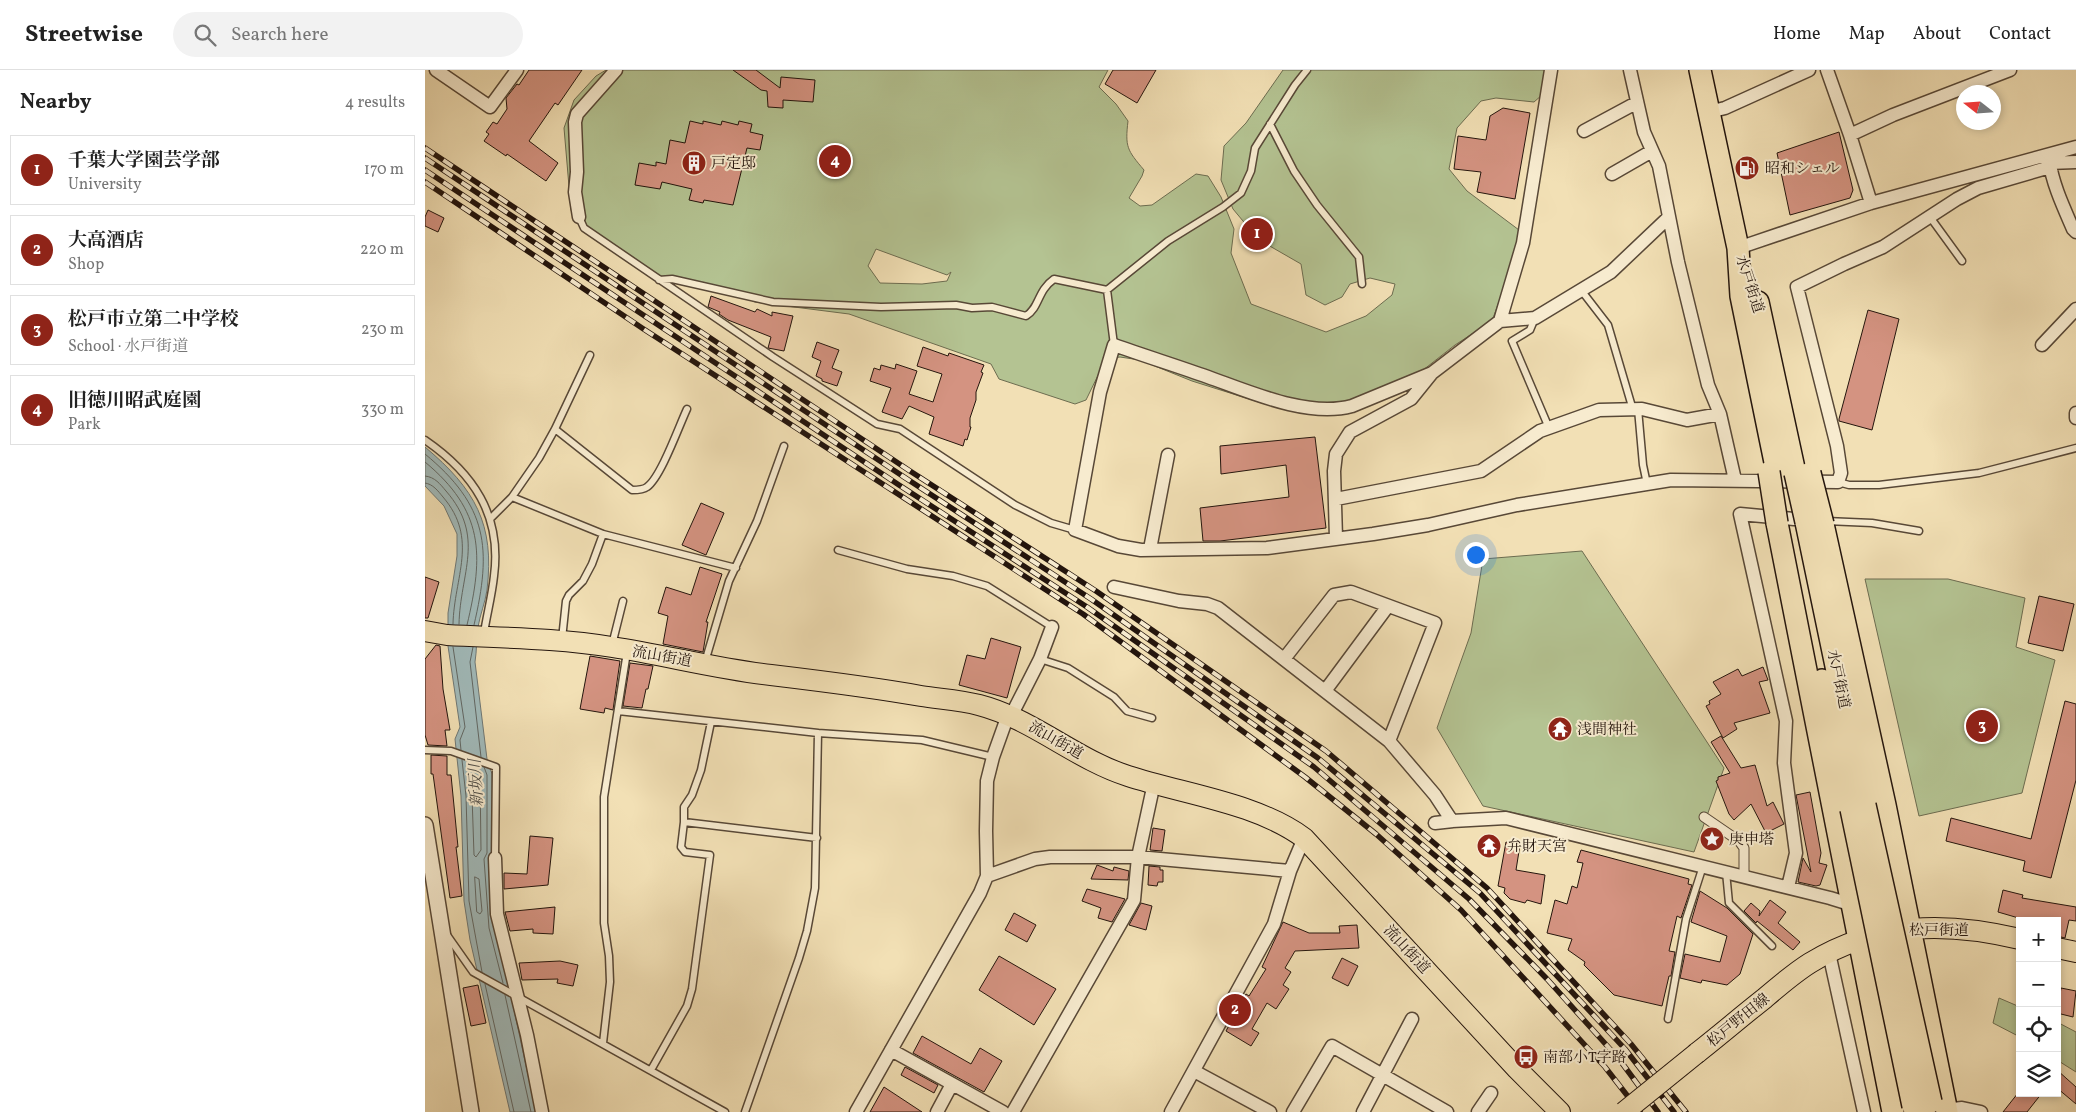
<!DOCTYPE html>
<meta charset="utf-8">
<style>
body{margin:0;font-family:Vollkorn,"Noto Serif JP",serif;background:#f2f2f2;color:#222}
.controls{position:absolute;right:15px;bottom:15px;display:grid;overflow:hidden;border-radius:0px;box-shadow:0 2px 8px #0003}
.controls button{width:45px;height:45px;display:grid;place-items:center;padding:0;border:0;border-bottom:1px solid #e0e0e0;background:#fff;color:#222;font:25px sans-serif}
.compass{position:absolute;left:1531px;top:15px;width:45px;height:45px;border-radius:50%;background:#fff;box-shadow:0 2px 8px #0003;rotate:287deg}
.you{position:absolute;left:1050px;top:484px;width:18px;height:18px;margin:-12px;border:4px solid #fff;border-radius:50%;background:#1a73e8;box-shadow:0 0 0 8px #1a73e833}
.badge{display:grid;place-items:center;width:32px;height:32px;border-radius:50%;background:#8f2418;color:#fff;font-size:16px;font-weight:700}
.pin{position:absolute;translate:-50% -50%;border:2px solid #fff;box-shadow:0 1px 5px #0006}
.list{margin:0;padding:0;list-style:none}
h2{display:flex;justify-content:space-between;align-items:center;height:65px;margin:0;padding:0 20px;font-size:21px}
h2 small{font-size:16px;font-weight:400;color:#767676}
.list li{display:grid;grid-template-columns:32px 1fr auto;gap:15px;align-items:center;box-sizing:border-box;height:70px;margin:0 10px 10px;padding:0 10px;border:1px solid #e0e0e0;border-radius:0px}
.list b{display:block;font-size:19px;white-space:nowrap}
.list p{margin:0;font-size:16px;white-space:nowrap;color:#767676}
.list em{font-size:16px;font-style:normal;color:#767676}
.icon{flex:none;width:28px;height:28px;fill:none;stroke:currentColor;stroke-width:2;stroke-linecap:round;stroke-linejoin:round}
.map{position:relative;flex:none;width:1651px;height:1042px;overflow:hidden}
header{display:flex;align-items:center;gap:30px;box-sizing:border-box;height:70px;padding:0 25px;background:#fff;border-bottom:1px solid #e0e0e0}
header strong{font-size:24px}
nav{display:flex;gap:28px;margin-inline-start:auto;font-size:18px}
.search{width:350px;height:45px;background:#f2f2f2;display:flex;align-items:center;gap:12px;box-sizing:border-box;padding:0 18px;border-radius:28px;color:#767676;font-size:19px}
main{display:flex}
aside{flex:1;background:#fff}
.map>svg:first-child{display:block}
.green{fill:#b4c392;stroke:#6c6c50;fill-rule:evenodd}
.water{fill:#a1baba;stroke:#6f7875}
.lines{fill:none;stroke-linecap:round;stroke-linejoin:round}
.shore{stroke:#626864;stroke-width:1}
.building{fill:#d49381;stroke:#24150d}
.service-casing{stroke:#584837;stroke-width:9}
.pedestrian-casing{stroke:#584837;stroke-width:11}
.minor-casing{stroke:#584837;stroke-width:15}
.tertiary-casing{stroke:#584837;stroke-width:18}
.primary-casing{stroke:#24150d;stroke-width:22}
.trunk-casing{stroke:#24150d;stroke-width:24}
.service{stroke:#f7ebcf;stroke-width:6}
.pedestrian{stroke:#f7ebcf;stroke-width:9}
.minor{stroke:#f7ebcf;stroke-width:12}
.tertiary{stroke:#f7ebcf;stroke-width:15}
.primary{stroke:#f2e0b5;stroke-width:20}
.trunk{stroke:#f2e0b5;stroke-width:21}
.rail-casing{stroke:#24150d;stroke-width:5.5}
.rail{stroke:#f7ebcf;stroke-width:4;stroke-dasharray:11;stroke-linecap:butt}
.primary-bridge-casing{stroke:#24150d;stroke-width:22;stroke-linecap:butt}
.trunk-bridge-casing{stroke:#24150d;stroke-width:24;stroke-linecap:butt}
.primary-bridge{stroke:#f2e0b5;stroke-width:20}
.trunk-bridge{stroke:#f2e0b5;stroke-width:21}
.labels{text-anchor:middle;stroke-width:4;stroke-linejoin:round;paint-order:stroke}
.poi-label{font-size:15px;fill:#24150d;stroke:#f7ebcf;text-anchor:start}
.street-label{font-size:15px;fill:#24150d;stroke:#f7ebcf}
.water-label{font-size:16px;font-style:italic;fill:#504f4a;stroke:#f7ebcf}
</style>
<header>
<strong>Streetwise</strong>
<div class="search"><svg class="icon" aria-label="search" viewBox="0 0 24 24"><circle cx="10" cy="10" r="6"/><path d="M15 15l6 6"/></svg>Search here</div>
<nav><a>Home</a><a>Map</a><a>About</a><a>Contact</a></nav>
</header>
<main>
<aside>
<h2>Nearby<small>4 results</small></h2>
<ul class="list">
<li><span class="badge">1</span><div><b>千葉大学園芸学部</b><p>University</p></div><em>170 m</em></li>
<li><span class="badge">2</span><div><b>大高酒店</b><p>Shop</p></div><em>220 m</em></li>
<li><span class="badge">3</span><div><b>松戸市立第二中学校</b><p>School · 水戸街道</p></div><em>230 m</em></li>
<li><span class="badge">4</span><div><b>旧徳川昭武庭園</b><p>Park</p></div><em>330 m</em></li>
</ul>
</aside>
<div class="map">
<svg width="1651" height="1042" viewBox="0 0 1651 1042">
<rect width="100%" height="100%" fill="#f2e0b5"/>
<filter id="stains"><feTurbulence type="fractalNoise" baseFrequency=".004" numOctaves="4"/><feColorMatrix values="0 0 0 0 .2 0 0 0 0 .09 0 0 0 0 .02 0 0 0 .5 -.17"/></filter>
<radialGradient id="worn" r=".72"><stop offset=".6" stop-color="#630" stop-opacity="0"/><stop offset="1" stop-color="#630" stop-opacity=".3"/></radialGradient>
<!-- green -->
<path class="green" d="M181,0H683L674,17L691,34L703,51C700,77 702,80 719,100L717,106L704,128L715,136L727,135L771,104L783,106L796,127L809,159L806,183L826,234L901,262L941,246L967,225L970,214L945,208L925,214L917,227L900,235L881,225L876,194L836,171L823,157L808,139L796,110L799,76L821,53L858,0H1121L1117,25L1109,32L1071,28L1056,31L1032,58L1024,99L1042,121L1094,160L1092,182L1067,251L1030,275L984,311L899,343L840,334L767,311L715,290L695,287L681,289L661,330L650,334L574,309L566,294L424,244L330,232L298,218L235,207L152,153L146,140L139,58L149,30L171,6ZM451,179L522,205L526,202L522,211L497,214L455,213L443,196Z
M1157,481L1299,698L1269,782L1058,736L1012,658L1046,563L1058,489Z
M1440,509H1523L1600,528L1591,577L1630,590L1597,723L1494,746Z
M1574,928L1595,937V967L1568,953Z
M1632,952L1651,962V1002L1632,990Z"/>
<!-- water -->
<path class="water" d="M0,377C50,419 70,454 62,520C60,533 55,545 53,557C51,569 52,580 50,592L62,689L67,704V787L83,912L111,1042H85L45,870L39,831L36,726L30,669L35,657L23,576V543L32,486V464L19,436L0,416Z"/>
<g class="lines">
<!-- shore -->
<path class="shore" d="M0,384C63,436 67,478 49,555
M0,392C59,441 59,484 42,555
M0,406C10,407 15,414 21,421C61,467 35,503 34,554
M0,413C8,414 13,421 18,427C54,469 29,507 28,554
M28,577L40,657L35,670L36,680
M48,577L45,592L56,687
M37,690L41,726L44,831L57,902
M43,692L47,725L49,785L51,787L56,780L55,706L52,695
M59,697L62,705V783L59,789L64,858L78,913
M50,807L54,809L57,841L55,844L52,842Z
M60,914L89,1042
M80,925L106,1042"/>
</g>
<!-- building -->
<path class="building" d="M104,0H157L133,35L130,33L104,71L133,93L121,111L82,84L81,86L59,71L64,64L61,62L68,52L72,54L82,39L81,28L92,14L94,15Z
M308,0H331L355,18L356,7L390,10L388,32L358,30V38L343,37L342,21L336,20Z
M688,0H731L712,33L680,14Z
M1078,38L1105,43L1090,129L1052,122L1056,102L1029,99L1033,66L1061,70L1065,46Z
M265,51L278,54V51L296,55L297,51L313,55L314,51L327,54L325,62L338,65L335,80L322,78L308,135L279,130L278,133L264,130L267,119L237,112L235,119L210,115L214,93L231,96V92L241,94L245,70L260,73Z
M1414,62L1428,120L1425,128L1365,145L1352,83Z
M3,140L19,148L13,162L0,156V147Z
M286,226L330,242L332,239L347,246V242L368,246L359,281L343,278L346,267L303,250L294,244L295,242L283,237Z
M1443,240L1474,249L1447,360L1414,351V349Z
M392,272L414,280L407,298L417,302L412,316L397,311V309L391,306L396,291L387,287Z
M498,277L523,286L524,283L559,295L556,302L558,303L551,322V330L545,348V357H546L542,370L540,369L538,376L504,364L509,347L484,336L477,349L457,342L466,318L445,311L449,298L455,300L456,295L470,299L471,294L492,301L484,324L508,332L517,304L492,296Z
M890,367L901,458L795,471H778L775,438L864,427L861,395L796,404L795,376Z
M276,433L299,443L281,485L257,475Z
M275,497L297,504L281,552H283L278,582L238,574L243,546L233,543L241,517L266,525Z
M0,507L14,512L3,548H0Z
M1614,526L1649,534L1638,581L1603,573Z
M566,568L596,577L582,628L534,615L542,585L560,589Z
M11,575L15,576L18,619L25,660H20L22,676L3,675L0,665V589Z
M165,586L195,591L188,640L180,638L179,643L155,639Z
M205,593L228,596L223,619H221L217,638L198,636Z
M1338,597L1343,610L1334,612L1345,643L1309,653L1312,659L1298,668L1281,636L1285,634L1284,631L1296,624L1288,612L1313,599L1317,606Z
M1640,631L1651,634V710L1626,808L1598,801L1600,791L1521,771L1526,748L1606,769Z
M1135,647L1145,653L1138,665L1128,659Z
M1296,666L1316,698L1330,695L1342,736L1348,732L1359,754L1341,763L1326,734L1309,750L1304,744L1291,711L1293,710V707L1305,703L1286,672Z
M6,685L22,686V705H26L33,777H31L37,826L25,828L8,704H6Z
M1385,722L1396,783L1394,793L1402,795L1395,815L1391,816L1373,812L1378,788L1386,802L1371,725Z
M728,758L740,760L737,781L725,780Z
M105,766L128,768L123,815L79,819V803L102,804Z
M1081,772L1095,775L1091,800L1120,805L1116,834L1102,830L1100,833L1085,829L1079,823L1080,818L1073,816Z
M1156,780L1264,809L1263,814L1267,815L1256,848L1252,846L1244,881L1250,882L1246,906H1244L1237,936L1189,925L1159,895L1160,892L1143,880L1147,869L1122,863L1130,830L1142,834L1147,816L1152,818L1158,793L1152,792Z
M672,795L688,801L689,797L704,801L703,810L666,809Z
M724,796L735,797V800H738V812H733L732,816L723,815Z
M662,819L700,829L687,852L673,848L676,838L657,831Z
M1578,820L1598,825L1597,828L1651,837V851L1644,850L1640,868L1632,866V851L1597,849L1573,842Z
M1275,821L1302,838L1328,864L1315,904L1302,915L1277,910L1276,913L1255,908L1260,884L1295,892L1302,866L1266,852Z
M1345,830L1361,842L1353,853L1375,872L1368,880L1332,851L1331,853L1319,841L1326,833L1335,841L1334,846Z
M716,833L727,836L721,860L704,855Z
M130,837L128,864L108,863V859L85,861L80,842Z
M589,843L611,855L602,872L580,860Z
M858,852L884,863H915L914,856L932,855L934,878L870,881L860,898L866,902L858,915L864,919L851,939L842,933L827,959L834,963L826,976L801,961L821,924L824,926L841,899L837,897Z
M574,886L631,919L609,955L554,920Z
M917,888L933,896L923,916L907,908Z
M135,891L153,895L148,916L132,913L133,909L97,910L94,893Z
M53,915L61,953L46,956L38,918Z
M1636,918L1651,921L1648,947L1632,943Z
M497,966L546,994L555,978L577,991L559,1022L488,983Z
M480,997L513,1015L509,1023L476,1005Z
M1632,1000L1651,1017V1034L1632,1018Z
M459,1017L497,1042H445Z
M1593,1023H1617L1602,1042H1578Z"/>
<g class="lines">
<defs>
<path id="service" d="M845,54L869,101L892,135L934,187L937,214
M154,147L159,158L348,287L452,354L475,359L590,435L626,453L650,460
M1505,147L1537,191
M234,210L247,209L348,232L456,237L531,235L547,238L567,237L601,246C615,237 612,221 629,209L682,220
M1156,220L1183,255L1208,340
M1110,248L1105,260L1087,271L1124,358
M689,275L682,220L743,171L798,137L816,123L826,101L830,78L870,15L882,0
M1213,339L1218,395L1222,414
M130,359L207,420C212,420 218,420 222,417C236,407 254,356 262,339
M0,370C48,403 77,445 69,506C67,525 62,544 59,563
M1413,412L1424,415H1454L1554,403L1651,378
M87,427L114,388L130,359L165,285
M66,448L87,427L178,464L311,498
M1401,451L1447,453L1494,461
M413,480L482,499L528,506L562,516L627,557
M137,569L141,531L144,525L158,511L167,494L178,464
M187,575L198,531
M615,589L643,598L689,627L702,641L727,648
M280,592L304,511L332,451L359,376
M193,641L393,663L390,818L382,861L374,888L320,1042
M286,652L276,700L267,725L259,737V752L392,768
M393,663L497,670L568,687
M0,680L26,681L71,697L70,788
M1301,802L1304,833L1347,876
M22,865L48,902L300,1042
M1243,949L1261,849L1278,796
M178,973L185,912L184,886L179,853V727L202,582
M226,1000L262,936L267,919L285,785L260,782L256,777L259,752"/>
<path id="pedestrian" d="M1279,747L1314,771L1319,778V807"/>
<path id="minor" d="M11,0L65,37L92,0
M1205,0L1219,62L1234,96L1253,192L1283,315L1295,344
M1402,0L1425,65L1446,133
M1284,42L1300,38L1384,0
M1159,61L1211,33
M1425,65L1468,45L1585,0
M1624,90C1628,115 1638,136 1648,159L1651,162
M1624,93L1651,92
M1187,104L1227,81
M154,147L150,122L152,102L150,52L152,44L191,0
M1313,178L1446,133L1651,77
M1075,251L1098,173L1126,0
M1617,275L1651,239
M1007,303L927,336C883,348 825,322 783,307C752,296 720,286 689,275L675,322L650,460L693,476L716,480L842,478L948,464L1003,455L1092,435L1246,410L1413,412L1416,403L1412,376L1372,217L1419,194L1458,177L1532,129L1553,118L1625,97
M1651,343V348
M911,429L1056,401L1115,361L1174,340L1217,339L1262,350L1295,344L1310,410
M911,468L909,401L911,384L925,362L986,329L1007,303L1075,251L1110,248L1186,202L1244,147
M725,479L743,385
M689,517L754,531L782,534L793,538L964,671L1010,725L1027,751L1081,748L1405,828L1431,836
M859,589L909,525L926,522L1010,553L964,671
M900,621L963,536
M586,646L615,589L627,557
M1010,753L1028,751
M70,788L72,844L102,965L117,1042
M562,806L610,789L625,787H713L865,801
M1363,817L1371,783L1359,693L1361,651L1315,444L1369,449
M1404,883L1439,1042
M466,980L578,1042
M769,1001L845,1042
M1528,1039L1537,1038L1556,1042
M431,1042L555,823L562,806L561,761L562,711L568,687L583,645
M512,1042L527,1014
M588,1042L709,830L713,787L729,713
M746,1042L849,854L865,801L879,768
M868,1042L907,976L1022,1042
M938,1042L987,949
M1053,1042L1066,1023"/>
<path id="tertiary" d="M0,755L46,1042"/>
<path id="primary" d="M0,561L22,565C77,568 132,568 187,577C240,585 292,599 346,605C396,611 446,617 496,626C515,629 535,630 554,635C608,649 650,689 703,706C758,724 832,733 879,768L1092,999L1135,1042
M1632,878L1651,882
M1272,983C1295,965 1317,946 1340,928C1354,916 1369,903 1385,893C1452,852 1520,851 1595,869"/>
<path id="trunk" d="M1275,0L1313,178L1316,226L1352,402
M1333,232L1370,403
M1381,452L1440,735
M1352,453L1468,1042
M1398,454L1460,735L1522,1042
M1397,610L1426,739"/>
</defs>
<!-- service casing -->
<use href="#service" class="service-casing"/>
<!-- pedestrian casing -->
<use href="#pedestrian" class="pedestrian-casing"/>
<!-- minor casing -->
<use href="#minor" class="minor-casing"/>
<!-- tertiary casing -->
<use href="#tertiary" class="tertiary-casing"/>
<!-- primary casing -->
<use href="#primary" class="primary-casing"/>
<!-- trunk casing -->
<use href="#trunk" class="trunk-casing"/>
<!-- service -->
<use href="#service" class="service"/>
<!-- pedestrian -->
<use href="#pedestrian" class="pedestrian"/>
<!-- minor -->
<use href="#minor" class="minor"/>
<!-- tertiary -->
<use href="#tertiary" class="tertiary"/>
<!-- primary -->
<use href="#primary" class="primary"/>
<!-- trunk -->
<use href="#trunk" class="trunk"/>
<defs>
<path id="rail" d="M0,78L485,401L671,521L901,681L1062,818L1206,974L1261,1042
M0,88L479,407L666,529L893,688L1055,823L1200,979L1249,1042
M0,100L474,415L662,537L889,697L1044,829L1122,909L1194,989L1233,1042
M0,112L217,258L658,544L880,707L951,764L1036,840L1180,997L1215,1042"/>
</defs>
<!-- rail casing -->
<use href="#rail" class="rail-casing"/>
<!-- rail -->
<use href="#rail" class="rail"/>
<defs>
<path id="primary-bridge" d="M1199,1042L1272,983"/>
<path id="trunk-bridge" d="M1344,402L1352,453
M1370,403L1381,452
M1385,403L1398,454
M1440,735L1506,1032
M1426,739L1488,1036"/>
</defs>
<!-- primary-bridge casing -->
<use href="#primary-bridge" class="primary-bridge-casing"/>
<!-- trunk-bridge casing -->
<use href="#trunk-bridge" class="trunk-bridge-casing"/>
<!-- primary-bridge -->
<use href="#primary-bridge" class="primary-bridge"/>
<!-- trunk-bridge -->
<use href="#trunk-bridge" class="trunk-bridge"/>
</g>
<!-- icons -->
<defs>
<symbol id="building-disc" viewBox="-11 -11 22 22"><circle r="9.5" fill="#8f2418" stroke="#f7ebcf"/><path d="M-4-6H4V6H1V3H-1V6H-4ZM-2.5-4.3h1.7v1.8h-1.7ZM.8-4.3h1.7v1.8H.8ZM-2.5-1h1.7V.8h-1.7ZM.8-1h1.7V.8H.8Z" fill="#fff"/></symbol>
<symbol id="fuel-disc" viewBox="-11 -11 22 22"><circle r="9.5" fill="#8f2418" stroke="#f7ebcf"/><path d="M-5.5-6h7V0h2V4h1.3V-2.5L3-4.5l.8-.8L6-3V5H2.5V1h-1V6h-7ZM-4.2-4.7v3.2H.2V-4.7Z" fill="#fff"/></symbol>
<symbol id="temple-disc" viewBox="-11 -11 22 22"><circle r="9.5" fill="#8f2418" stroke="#f7ebcf"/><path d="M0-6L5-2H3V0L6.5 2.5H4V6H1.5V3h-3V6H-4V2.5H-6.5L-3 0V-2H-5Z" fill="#fff"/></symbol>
<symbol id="sight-disc" viewBox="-11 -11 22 22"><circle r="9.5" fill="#8f2418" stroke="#f7ebcf"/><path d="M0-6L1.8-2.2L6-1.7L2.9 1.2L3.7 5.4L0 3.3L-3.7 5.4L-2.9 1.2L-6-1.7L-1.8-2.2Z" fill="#fff"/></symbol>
<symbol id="bus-disc" viewBox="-11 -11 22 22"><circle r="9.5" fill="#8f2418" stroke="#f7ebcf"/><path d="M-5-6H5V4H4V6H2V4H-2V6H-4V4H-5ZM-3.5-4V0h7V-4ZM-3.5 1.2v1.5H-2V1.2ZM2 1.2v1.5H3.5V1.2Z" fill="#fff"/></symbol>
</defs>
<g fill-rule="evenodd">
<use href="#building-disc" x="255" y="79" width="28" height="28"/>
<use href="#fuel-disc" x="1308" y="84" width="28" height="28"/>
<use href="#temple-disc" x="1121" y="645" width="28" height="28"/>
<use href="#sight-disc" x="1273" y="755" width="28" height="28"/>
<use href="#temple-disc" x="1050" y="762" width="28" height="28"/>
<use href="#bus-disc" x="1087" y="973" width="28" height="28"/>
</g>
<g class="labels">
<!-- poi labels -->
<g class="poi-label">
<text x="286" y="98">戸定邸</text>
<text x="1340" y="103">昭和シェル</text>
<text x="1152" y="664">浅間神社</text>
<text x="1304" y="774">庚申塔</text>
<text x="1082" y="781">弁財天宮</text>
<text x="1118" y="992">南部小T字路</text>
</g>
<!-- street labels -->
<g class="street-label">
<text transform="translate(1325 214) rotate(72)" y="5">水戸街道</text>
<text transform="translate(237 586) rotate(10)" y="5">流山街道</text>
<text transform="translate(1414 609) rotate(78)" y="5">水戸街道</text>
<text transform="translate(631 670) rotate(30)" y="5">流山街道</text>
<text x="1514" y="865">松戸街道</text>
<text transform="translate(982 879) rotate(47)" y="5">流山街道</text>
<text transform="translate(1313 950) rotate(-39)" y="5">松戸野田線</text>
</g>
<!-- water labels -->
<g class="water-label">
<text transform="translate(50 713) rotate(-93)" y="6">新坂川</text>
</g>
</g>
<rect width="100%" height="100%" filter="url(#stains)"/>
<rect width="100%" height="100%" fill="url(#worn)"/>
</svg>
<div class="controls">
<button>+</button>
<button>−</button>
<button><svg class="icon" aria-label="locate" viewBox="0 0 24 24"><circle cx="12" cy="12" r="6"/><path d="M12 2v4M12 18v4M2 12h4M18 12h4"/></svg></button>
<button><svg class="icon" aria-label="layers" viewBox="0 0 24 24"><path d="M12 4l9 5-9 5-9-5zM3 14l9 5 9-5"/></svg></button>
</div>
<svg class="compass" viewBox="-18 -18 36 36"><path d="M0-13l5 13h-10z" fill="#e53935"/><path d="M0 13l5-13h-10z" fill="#767676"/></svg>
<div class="you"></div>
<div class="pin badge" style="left:832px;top:164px">1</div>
<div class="pin badge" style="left:810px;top:940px">2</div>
<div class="pin badge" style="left:1557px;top:656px">3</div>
<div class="pin badge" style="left:410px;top:91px">4</div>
</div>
</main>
